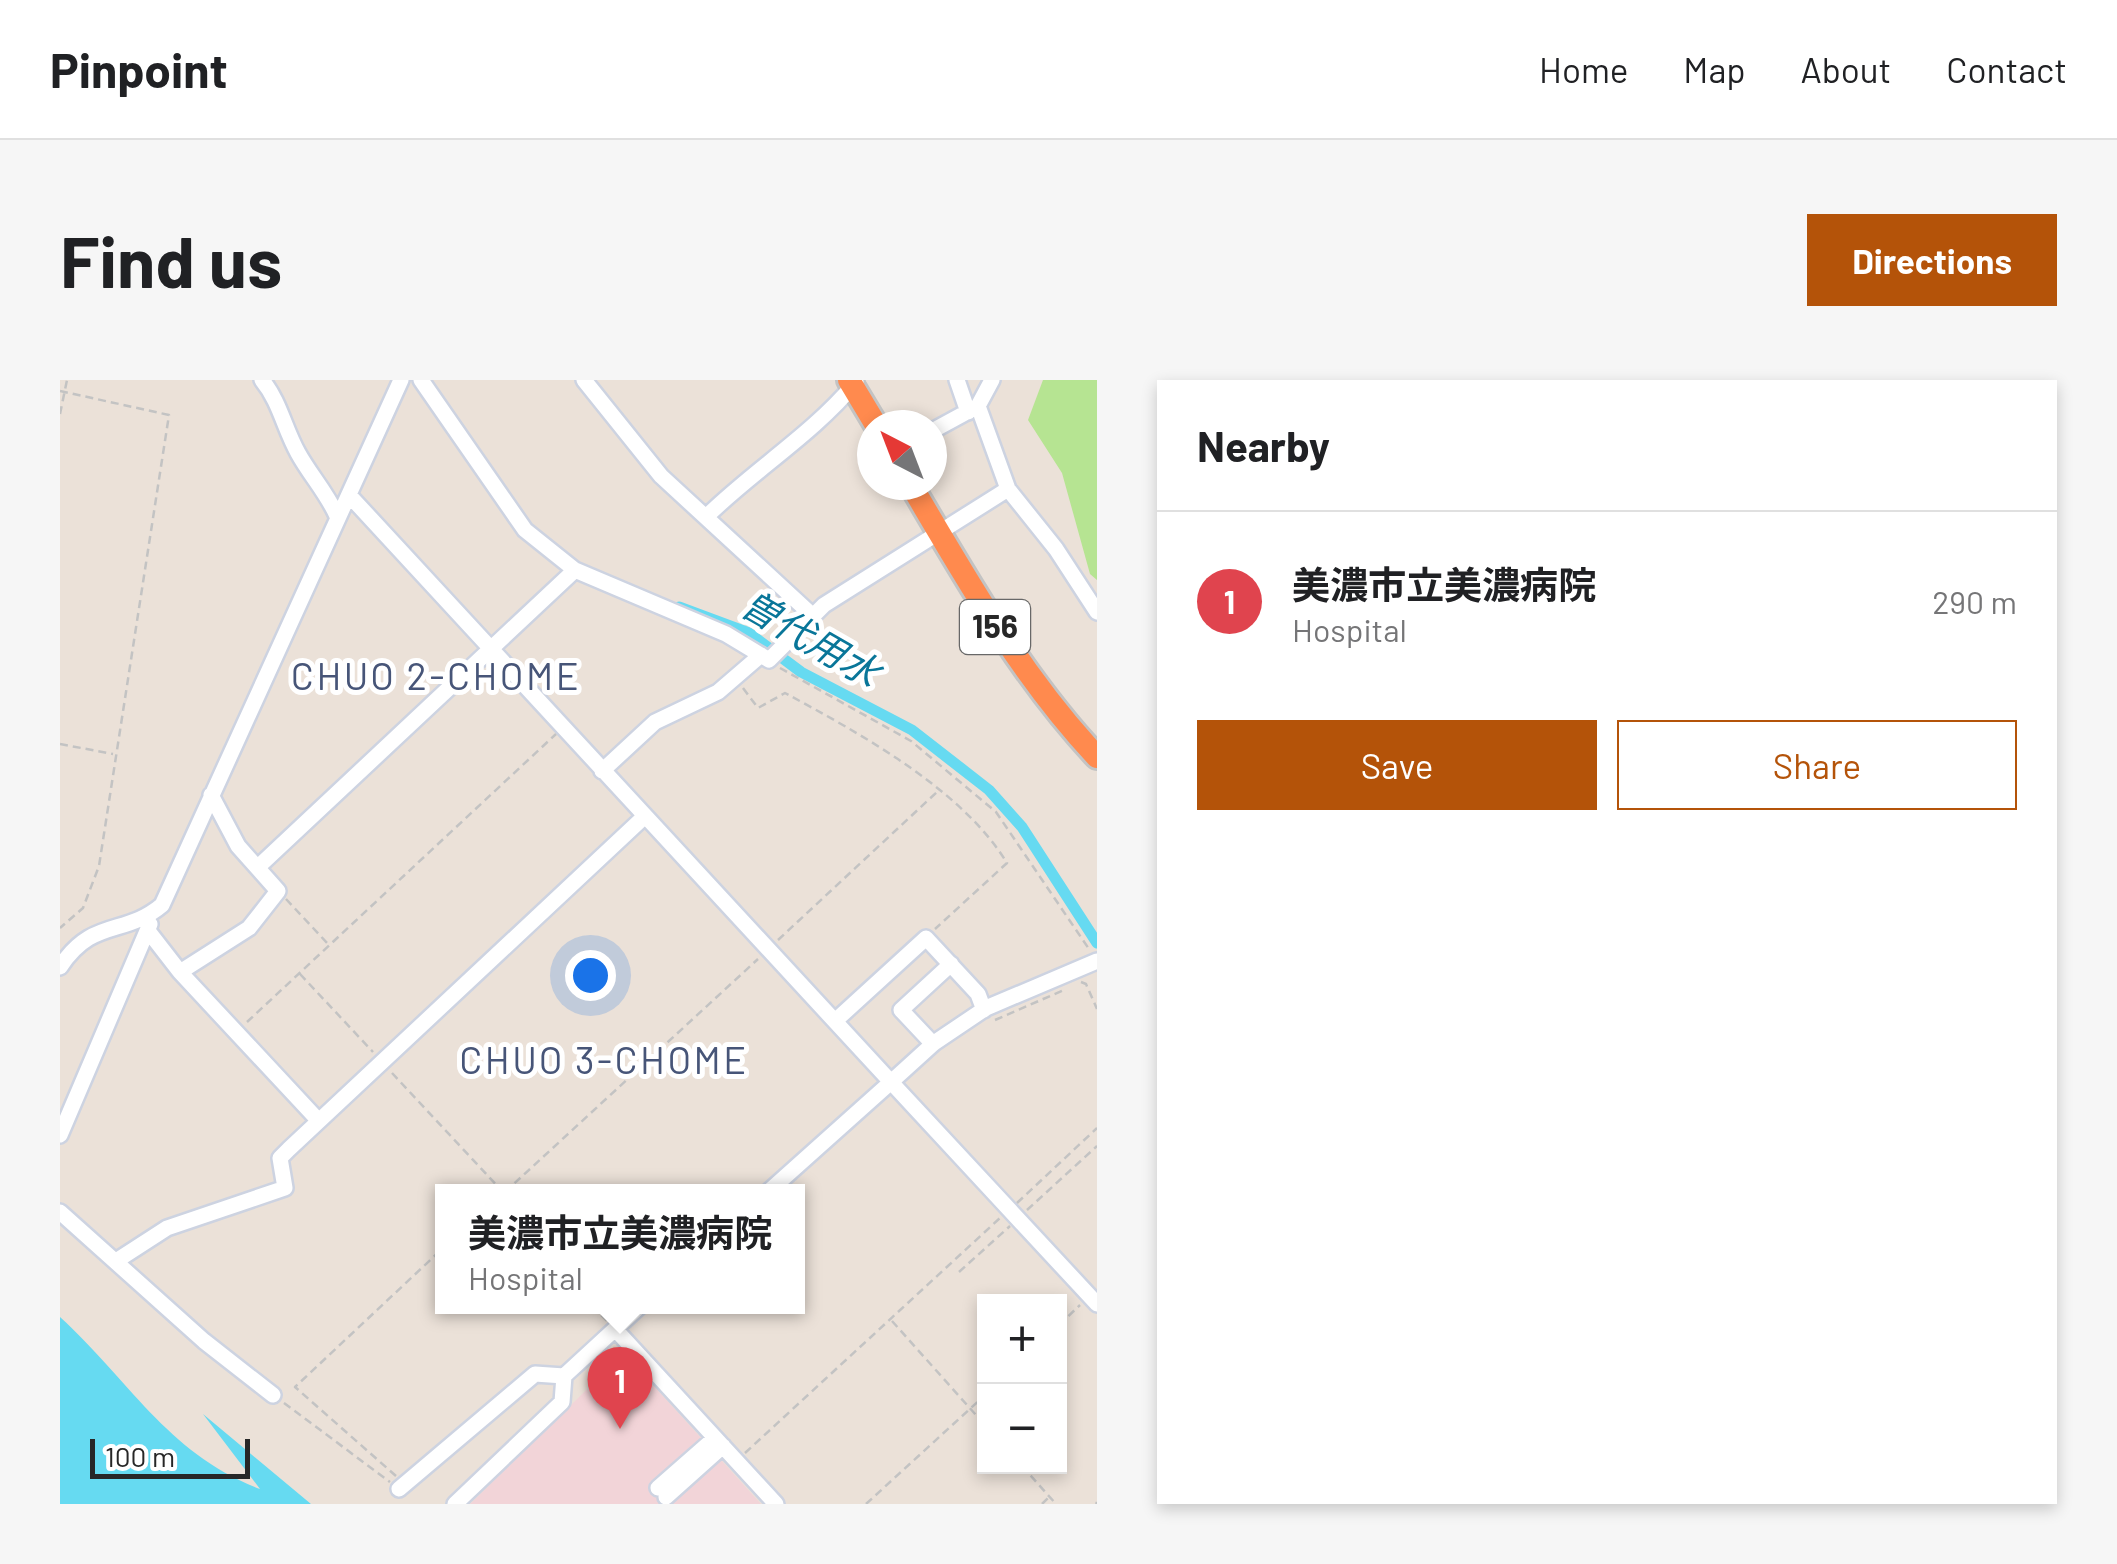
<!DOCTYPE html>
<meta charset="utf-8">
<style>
body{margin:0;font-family:Barlow,"Noto Sans JP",sans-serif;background:#f6f6f6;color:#202124}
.controls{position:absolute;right:30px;bottom:30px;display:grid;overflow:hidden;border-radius:0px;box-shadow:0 5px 15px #0003}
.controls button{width:90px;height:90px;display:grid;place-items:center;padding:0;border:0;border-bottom:2px solid #e0e0e0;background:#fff;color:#202124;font:50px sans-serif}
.compass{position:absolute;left:797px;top:30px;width:90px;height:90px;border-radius:50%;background:#fff;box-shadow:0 5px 15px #0003;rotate:318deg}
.scale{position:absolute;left:30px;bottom:25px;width:160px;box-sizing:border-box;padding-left:10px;border:5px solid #272727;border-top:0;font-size:28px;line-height:35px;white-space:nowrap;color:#272727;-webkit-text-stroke:8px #fff;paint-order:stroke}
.you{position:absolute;left:530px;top:595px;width:35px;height:35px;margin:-25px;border:8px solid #fff;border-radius:50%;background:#1a73e8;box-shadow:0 0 0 15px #1a73e833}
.badge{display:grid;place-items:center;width:65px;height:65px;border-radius:50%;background:#b45309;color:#fff;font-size:32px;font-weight:700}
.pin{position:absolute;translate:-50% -82px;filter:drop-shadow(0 2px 5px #0008)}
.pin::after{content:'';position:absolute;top:52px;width:35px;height:30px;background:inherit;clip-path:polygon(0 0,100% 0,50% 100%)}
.popup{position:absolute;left:375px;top:804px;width:370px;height:130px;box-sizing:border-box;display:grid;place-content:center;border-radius:0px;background:#fff;filter:drop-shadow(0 2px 8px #0005);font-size:32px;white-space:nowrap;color:#757577}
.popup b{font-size:38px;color:#202124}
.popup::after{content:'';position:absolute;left:50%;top:100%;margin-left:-20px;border:20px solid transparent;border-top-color:#fff}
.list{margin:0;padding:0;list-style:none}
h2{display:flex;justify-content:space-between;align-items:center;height:130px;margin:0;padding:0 40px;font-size:42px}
h2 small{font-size:32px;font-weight:400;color:#757577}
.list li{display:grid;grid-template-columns:65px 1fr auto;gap:30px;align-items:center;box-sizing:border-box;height:180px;padding:0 40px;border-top:2px solid #e0e0e0}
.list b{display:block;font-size:38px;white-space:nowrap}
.list p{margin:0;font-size:32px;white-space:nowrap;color:#757577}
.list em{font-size:32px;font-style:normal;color:#757577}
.actions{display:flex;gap:20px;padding:30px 40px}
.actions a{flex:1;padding:22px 0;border:2px solid #b45309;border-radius:0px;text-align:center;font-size:35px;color:#b45309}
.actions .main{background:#b45309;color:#fff}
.map{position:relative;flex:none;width:1037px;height:1124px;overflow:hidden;border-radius:0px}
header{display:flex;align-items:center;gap:60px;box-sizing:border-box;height:140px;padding:0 50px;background:#fff;border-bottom:2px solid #e0e0e0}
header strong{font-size:48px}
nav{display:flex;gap:55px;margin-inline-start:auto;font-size:35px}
.intro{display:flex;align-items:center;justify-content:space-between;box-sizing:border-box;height:240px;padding:0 60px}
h1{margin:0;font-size:70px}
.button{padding:25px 45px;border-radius:0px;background:#b45309;color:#fff;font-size:35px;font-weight:700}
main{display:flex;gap:60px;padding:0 60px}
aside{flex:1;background:#fff;border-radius:0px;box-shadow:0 5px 15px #0003}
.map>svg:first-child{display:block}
.medical{fill:#f2d4d8}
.green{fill:#b6e492}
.water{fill:#66daf1}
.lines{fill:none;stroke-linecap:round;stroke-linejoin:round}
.canal{stroke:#66daf1;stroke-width:11}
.minor-casing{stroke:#cdd3e1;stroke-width:20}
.highway-casing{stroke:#c3c3c3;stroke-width:28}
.path{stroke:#c3c3c3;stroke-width:2.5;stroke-dasharray:8 5;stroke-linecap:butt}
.minor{stroke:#fff;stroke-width:15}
.highway{stroke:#ff8a4e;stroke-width:22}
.labels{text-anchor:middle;stroke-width:10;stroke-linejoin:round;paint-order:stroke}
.shield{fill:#fff;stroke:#686868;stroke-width:2.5}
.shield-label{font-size:32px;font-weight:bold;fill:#272727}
.water-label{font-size:38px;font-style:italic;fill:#097699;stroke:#fff}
.neighbourhood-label{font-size:38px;letter-spacing:2.5px;fill:#475578;stroke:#fff}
</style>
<header>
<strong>Pinpoint</strong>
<nav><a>Home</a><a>Map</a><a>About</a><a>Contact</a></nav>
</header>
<div class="intro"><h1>Find us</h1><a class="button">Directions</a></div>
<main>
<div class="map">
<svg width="1037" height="1124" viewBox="0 0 1037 1124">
<rect width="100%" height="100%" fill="#ebe1d8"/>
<!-- medical -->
<path class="medical" d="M564,973L701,1124H410Z"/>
<!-- green -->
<path class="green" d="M983,0H1037V200L1030,194L1002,93L968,40Z"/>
<!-- water -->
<path class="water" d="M0,937C69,1000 108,1074 200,1109L143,1034L251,1124H0Z"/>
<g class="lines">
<!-- canal -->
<path class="canal" d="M619,227L689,253L741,292L852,350L929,410L962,447L1037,563"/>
<defs>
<path id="minor" d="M202,0C220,22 224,48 238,73C250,95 267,113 277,136
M524,0L601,96L753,236
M897,0L908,32
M918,26L948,109L996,169L1037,232
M872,51L918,26L932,0
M289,115L831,702L708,812
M647,136C695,89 753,54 796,2
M515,190L666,254L709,280L764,225L948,109
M542,391L595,342L658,312L701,275
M198,487L515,190L465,150L361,0
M89,552L120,592L258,740
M1037,581L926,628L874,663L831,702L1037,924
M0,587C33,537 64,557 102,525L341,0
M120,592L189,548L218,511L178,466L151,415
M775,641L866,558L918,614L924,630
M873,664L841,630L891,584
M0,755L90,544
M0,832L144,961L213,1015
M56,881L107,848L225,808L220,778L229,769L585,436
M555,949L716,1124
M504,996L580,926
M598,1108L655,1058
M339,1109L475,994L504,996L502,1022L395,1124
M606,1117L663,1066"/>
<path id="highway" d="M789,0L816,45
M851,105C907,200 961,296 1037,377"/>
</defs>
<!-- minor casing -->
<use href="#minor" class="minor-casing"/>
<!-- highway casing -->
<use href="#highway" class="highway-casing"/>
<!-- path -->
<path class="path" d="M0,11L109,35L39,486L23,528L0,548
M0,34L7,0
M720,288L851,361L936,432L1029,569
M683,308L698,328L725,313C799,353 902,409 947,483L875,549
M0,364L53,374
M226,519L269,565
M718,560L878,411
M240,594L313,672
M1021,602L1026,604L1037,629
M935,640L1004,610
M187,642L496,354
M332,693L443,812
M445,812L698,579
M957,823L1037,748
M967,830L1037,766
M899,892L950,846
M532,926L547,941
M832,941L924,1044
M999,945L1020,925
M224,1023L330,1102
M685,1073L940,838
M962,1086L996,1124
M336,1096L235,1007L382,869
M806,1124L924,1016
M982,1124L988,1118
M1036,1124L1037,1122"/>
<!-- minor -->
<use href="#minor" class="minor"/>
<!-- highway -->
<use href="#highway" class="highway"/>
</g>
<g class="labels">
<!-- shield labels -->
<rect class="shield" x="900" y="220" width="70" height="54" rx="8"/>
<g class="shield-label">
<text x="935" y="258">156</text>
</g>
<!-- water labels -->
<g class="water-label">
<text transform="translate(750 259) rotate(30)" y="13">曽代用水</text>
</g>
<!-- neighbourhood labels -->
<g class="neighbourhood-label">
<text x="376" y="310">CHUO 2-CHOME</text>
<text x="544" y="694">CHUO 3-CHOME</text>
</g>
</g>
</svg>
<div class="controls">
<button>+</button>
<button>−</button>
</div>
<svg class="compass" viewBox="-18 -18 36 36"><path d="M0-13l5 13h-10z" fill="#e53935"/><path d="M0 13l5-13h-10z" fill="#757577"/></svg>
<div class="scale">100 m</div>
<div class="you"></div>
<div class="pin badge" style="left:560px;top:1049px;background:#e0444e">1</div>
<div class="popup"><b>美濃市立美濃病院</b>Hospital</div>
</div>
<aside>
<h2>Nearby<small></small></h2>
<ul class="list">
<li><span class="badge" style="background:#e0444e">1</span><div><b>美濃市立美濃病院</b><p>Hospital</p></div><em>290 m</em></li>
</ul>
<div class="actions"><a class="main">Save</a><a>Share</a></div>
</aside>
</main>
